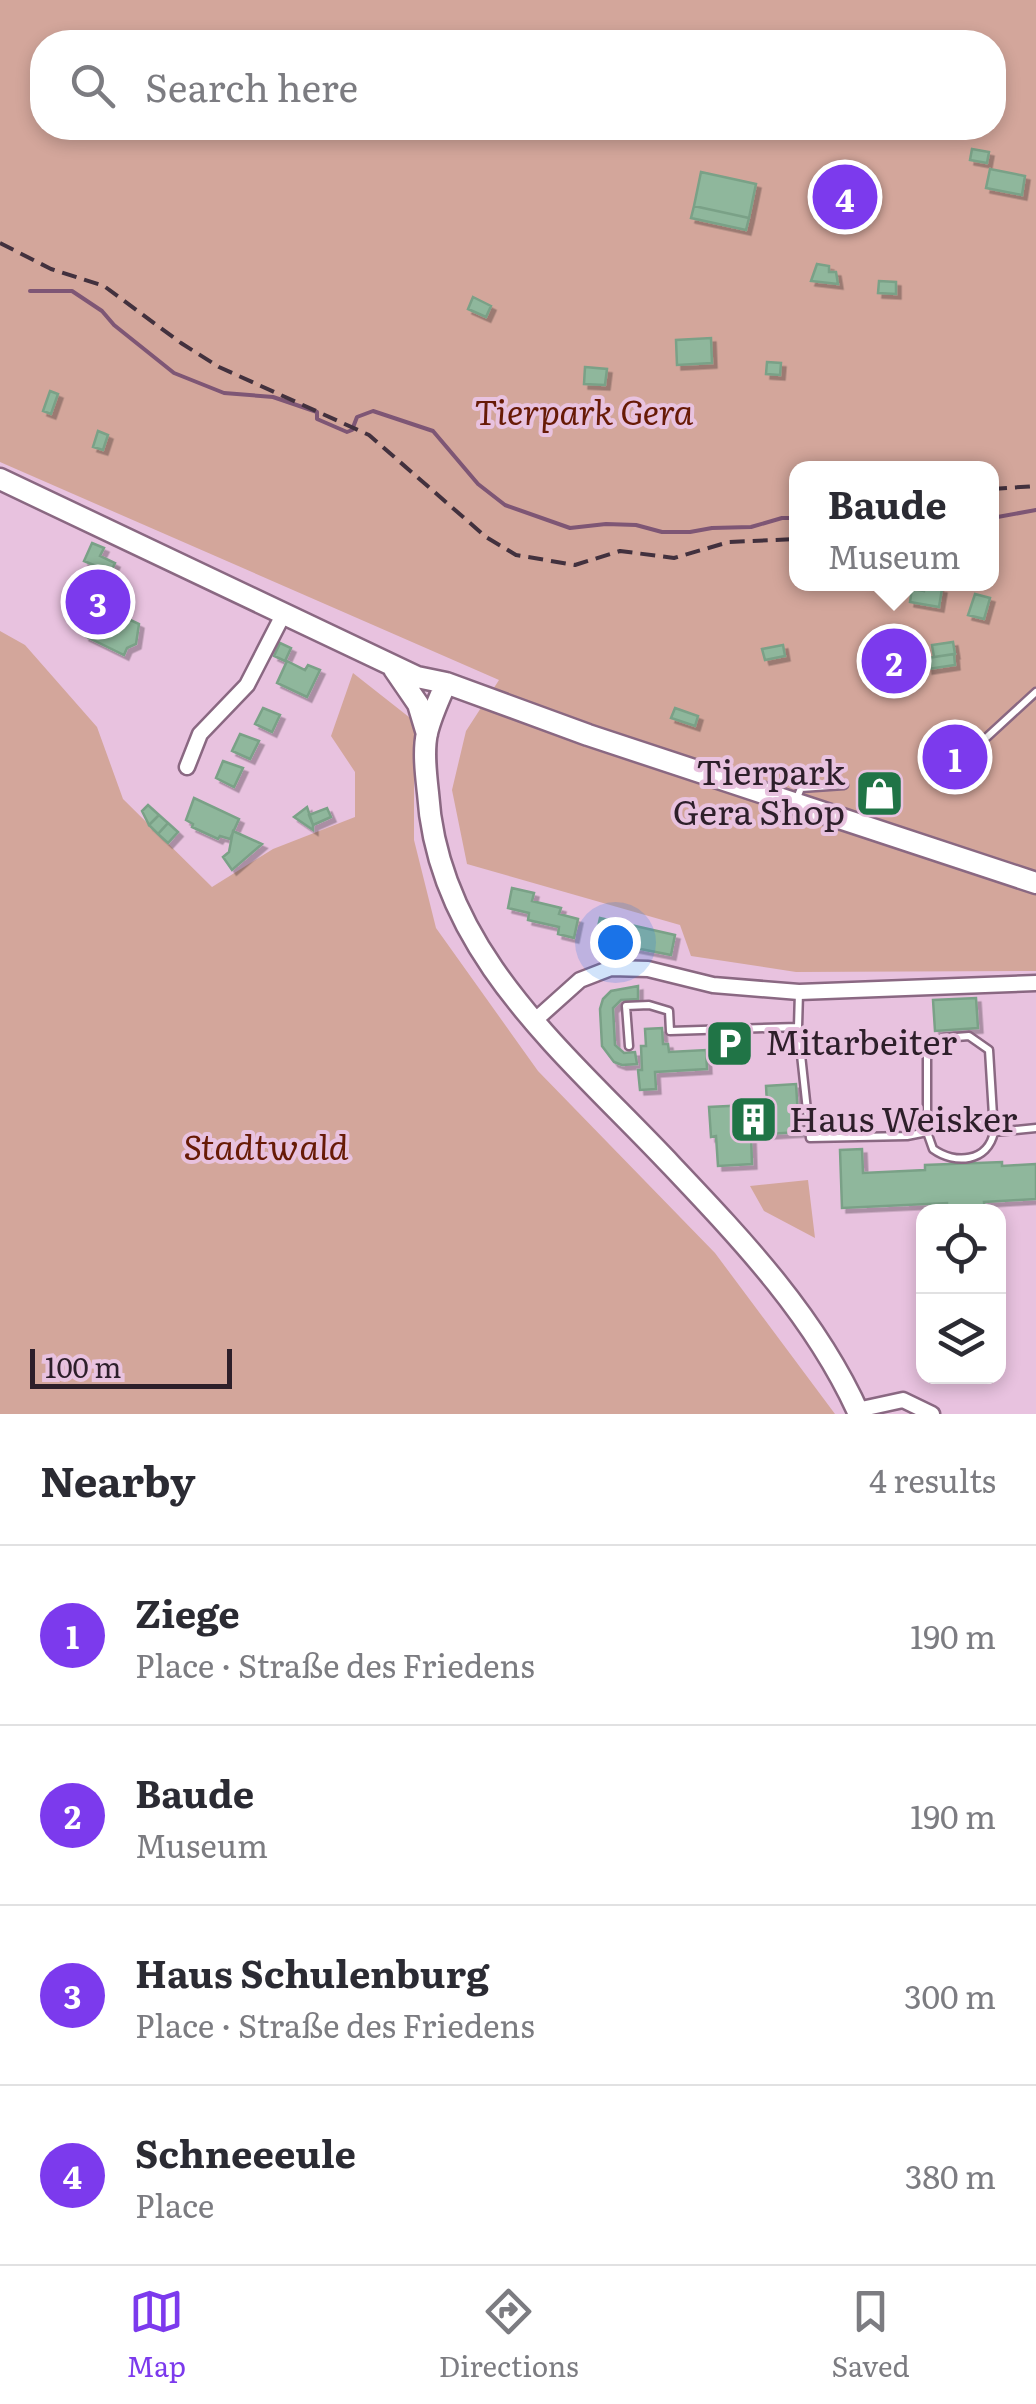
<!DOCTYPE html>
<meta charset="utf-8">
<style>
body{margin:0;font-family:Literata,serif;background:#f2f2f3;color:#2b2b33}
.controls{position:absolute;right:30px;bottom:30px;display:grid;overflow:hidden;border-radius:20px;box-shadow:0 5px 15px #0003}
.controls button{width:90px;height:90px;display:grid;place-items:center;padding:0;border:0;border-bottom:2px solid #e1e1e2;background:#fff;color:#2b2b33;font:50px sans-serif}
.scale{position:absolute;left:30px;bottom:25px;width:202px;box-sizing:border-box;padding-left:10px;border:5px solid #2d1f2a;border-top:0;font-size:28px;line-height:35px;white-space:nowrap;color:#2d1f2a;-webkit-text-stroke:8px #e8c2df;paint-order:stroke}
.you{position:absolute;left:615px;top:942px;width:35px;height:35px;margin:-25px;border:8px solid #fff;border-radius:50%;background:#1a73e8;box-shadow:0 0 0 15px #1a73e833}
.badge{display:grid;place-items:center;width:65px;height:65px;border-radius:50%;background:#7c3aed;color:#fff;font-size:32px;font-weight:700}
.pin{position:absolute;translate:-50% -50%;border:5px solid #fff;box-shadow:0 2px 10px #0006}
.popup{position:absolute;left:789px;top:461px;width:210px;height:130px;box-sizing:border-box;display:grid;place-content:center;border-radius:20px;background:#fff;filter:drop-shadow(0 2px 8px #0005);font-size:32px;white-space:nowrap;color:#7c7c81}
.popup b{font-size:38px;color:#2b2b33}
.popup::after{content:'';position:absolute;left:50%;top:100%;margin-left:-20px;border:20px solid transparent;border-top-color:#fff}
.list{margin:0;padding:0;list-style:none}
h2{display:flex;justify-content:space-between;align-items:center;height:130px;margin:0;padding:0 40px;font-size:42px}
h2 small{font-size:32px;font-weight:400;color:#7c7c81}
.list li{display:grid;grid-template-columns:65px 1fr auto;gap:30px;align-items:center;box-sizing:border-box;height:180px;padding:0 40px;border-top:2px solid #e1e1e2}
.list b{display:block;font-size:38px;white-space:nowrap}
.list p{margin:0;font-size:32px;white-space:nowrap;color:#7c7c81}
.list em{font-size:32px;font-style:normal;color:#7c7c81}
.icon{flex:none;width:55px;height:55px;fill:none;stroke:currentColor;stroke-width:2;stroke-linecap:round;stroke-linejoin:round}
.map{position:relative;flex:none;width:1036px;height:1414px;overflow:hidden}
.search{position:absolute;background:#fff;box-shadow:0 5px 15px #0003;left:30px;right:30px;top:30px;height:110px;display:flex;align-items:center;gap:25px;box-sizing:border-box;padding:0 35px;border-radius:40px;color:#7c7c81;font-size:38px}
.sheet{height:850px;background:#fff}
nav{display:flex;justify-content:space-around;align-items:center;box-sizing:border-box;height:140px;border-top:2px solid #e1e1e2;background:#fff;font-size:28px;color:#7c7c81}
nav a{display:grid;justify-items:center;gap:5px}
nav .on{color:#7c3aed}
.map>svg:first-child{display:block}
.green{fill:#d3a69b;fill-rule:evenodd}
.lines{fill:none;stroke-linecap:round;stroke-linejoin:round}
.stream{stroke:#7e5675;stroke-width:4}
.building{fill:#8fb79c;stroke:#7aa187;stroke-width:2.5;filter:url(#shadow)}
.lane-casing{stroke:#8a6882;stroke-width:11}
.street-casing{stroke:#8a6882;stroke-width:19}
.secondary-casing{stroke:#8a6882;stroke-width:25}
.lane{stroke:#fff;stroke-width:6}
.street{stroke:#fff;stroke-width:14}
.secondary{stroke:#fff;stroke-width:20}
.rail{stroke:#42313e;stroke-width:4;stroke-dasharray:15 8;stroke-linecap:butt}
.labels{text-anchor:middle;stroke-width:8;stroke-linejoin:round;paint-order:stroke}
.park-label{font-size:35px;font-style:italic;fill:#671a06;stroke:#e8c2df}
.poi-label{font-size:35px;fill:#2d1f2a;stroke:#e8c2df;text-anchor:start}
</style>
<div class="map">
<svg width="1036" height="1414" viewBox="0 0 1036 1414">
<defs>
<filter id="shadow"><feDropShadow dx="4.5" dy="4.5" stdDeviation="0" flood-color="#0004"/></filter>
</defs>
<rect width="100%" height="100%" fill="#e8c2df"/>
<!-- green -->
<path class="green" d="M0,0H1036V971L796,972L691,956L680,925L467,864L452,790L466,731L499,680L0,462ZM42,42H994V128H42ZM796,468H992V584H796Z
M0,631L25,645L97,727L123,799L212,887L273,849L355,817V772L331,736L353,673L414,721V840L436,928L538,1071L715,1253L835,1414H0Z
M808,1180L815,1238L764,1211L750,1186Z"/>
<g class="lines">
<!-- stream -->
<path class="stream" d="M30,291H72L102,311L114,325L174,373L224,393L273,397L317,412V419L347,432L352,430L357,417L373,411L433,431L478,484L505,505L570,528L606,524L636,525L662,532H690L712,528L751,527L782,518H796
M992,518L1036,510"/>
</g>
<!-- building -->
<path class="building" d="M972,149L989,152L987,163L970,160Z
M990,169L1025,176L1022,195L986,188Z
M701,172L756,184L749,218L694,206Z
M694,206L749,218L746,230L691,218Z
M817,264L829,266V272H836L838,284L811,281Z
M879,281L896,282V294L878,293Z
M473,297L491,306L486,317L468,309Z
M711,338L712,363L677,365L676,340Z
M767,362L781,363L780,375L766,374Z
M585,367L607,369L605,385L584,384Z
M50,391L58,394L51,414L43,411Z
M98,431L108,435L103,450L93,447Z
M92,543L104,548L100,556L115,563L99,598L101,606L139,624L136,644L127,648L124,655L85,636V627L97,610L94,598L84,591L96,566L84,561Z
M925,584H939L938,588L942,589L939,607L910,602L912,589L924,591Z
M975,594L990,598L984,619L968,615Z
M953,642L955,654L934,657L932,645Z
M280,643L291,648L285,661L274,656Z
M783,645L785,656L765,660L762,649Z
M908,646L912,670L880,675L876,651Z
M954,654L955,665L928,669L927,658Z
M287,661L305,670L308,665L320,670L307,697L277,683Z
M263,708L280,715L272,732L255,724Z
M675,708L698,716L695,726L671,718Z
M240,734L259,741L250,759L232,751Z
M223,761L243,768L234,787L216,778Z
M194,798L239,819L230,839L220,836L218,839L192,827L193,824L186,820Z
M148,805L159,815L149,825L142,811Z
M307,807L313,825V830L294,817Z
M327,808L331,817L313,825L309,815Z
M159,815L168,823L158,834L149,825Z
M168,823L178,832L168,843L158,834Z
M233,831L262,844L232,870L223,857L229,852Z
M512,888L534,893L532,901L561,908L559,914L578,919L574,938L558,934L559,927L528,920L529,913L508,908Z
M600,918L675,935L671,955L595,940Z
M638,986V999L621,1000L613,1008L615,1045L624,1053L635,1052L637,1064L622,1065L614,1062L602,1046L600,1009L603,999L611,991Z
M976,998L978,1028L935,1031L933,1000Z
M662,1028L663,1044H668L669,1052L706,1050L707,1069L655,1072L656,1089L640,1090L638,1070H642L641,1046H646L645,1029Z
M796,1084L799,1132L751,1135L752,1164L718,1166L716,1136L711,1137L709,1107L767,1104L766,1086Z
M862,1149L863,1173L925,1170V1165L1002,1162V1166L1036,1164V1199L984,1202L985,1212H947V1203L842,1208L840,1150Z"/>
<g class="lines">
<defs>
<path id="lane" d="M987,737L1036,692
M797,798L801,788L844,785
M799,992L798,1027L810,1138L907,1136L927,1132L933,1149C955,1165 988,1162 994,1132L1036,1128
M969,1036L989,1050L994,1132C975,1111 948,1115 927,1132V1054L944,1038Z
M629,1046L626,1006L649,1005L669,1011L670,1031L798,1027"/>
<path id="street" d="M187,767L200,734L247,685L284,613
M532,1023L580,980L611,968L648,969L713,985L799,992L1036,983
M857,1410L903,1400L932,1414"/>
<path id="secondary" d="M0,479L417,677L446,683L588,735L1036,883
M394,669L418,704L427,734
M446,683C439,699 431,716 427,733C423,751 426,775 428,793C438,954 570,1057 672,1166C744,1242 816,1318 859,1414"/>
</defs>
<!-- lane casing -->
<use href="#lane" class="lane-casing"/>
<!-- street casing -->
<use href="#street" class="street-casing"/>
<!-- secondary casing -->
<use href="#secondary" class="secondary-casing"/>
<!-- lane -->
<use href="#lane" class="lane"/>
<!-- street -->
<use href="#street" class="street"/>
<!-- secondary -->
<use href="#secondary" class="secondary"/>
<!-- rail -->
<path class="rail" d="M0,243L51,269L104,286L181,343L219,367L369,435L486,537L516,555L575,565L620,551L674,558L729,542L796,539
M992,489L1036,486"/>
</g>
<!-- icons -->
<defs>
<symbol id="shop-square" viewBox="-11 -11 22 22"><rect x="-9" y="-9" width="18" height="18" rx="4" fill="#207446" stroke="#e8c2df"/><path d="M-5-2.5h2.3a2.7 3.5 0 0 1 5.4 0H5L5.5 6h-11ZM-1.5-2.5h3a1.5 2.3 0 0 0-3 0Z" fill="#fff"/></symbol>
<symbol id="parking-square" viewBox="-11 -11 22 22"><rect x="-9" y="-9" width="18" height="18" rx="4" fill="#207446" stroke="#e8c2df"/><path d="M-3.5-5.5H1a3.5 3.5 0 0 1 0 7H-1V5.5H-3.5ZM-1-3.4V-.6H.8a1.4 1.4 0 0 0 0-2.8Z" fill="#fff"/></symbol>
<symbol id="building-square" viewBox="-11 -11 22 22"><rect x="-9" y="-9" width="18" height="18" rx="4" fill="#207446" stroke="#e8c2df"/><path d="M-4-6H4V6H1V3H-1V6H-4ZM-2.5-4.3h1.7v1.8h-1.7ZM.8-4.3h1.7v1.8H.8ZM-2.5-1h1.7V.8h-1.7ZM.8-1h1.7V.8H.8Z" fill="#fff"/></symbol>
</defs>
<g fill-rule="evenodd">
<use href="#shop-square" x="852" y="766" width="55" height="55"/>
<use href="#parking-square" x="702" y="1016" width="55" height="55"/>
<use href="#building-square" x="726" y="1092" width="55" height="55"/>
</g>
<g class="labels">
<!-- park labels -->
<g class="park-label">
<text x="584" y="425">Tierpark Gera</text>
<text x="266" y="1160">Stadtwald</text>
</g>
<!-- poi labels -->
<g class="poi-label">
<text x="845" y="785" text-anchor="end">Tierpark<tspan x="845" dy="40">Gera Shop</tspan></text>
<text x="765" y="1055">Mitarbeiter</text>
<text x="789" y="1132">Haus Weisker</text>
</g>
</g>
</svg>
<div class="controls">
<button><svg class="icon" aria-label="locate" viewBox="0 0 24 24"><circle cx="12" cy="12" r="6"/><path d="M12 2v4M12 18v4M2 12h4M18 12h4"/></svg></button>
<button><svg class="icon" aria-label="layers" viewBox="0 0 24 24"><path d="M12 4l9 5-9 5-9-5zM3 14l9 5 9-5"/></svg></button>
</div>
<div class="scale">100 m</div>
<div class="you"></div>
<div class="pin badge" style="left:955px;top:757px">1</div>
<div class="pin badge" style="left:894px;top:661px">2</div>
<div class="popup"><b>Baude</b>Museum</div>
<div class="pin badge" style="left:98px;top:602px">3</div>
<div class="pin badge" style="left:845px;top:197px">4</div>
<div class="search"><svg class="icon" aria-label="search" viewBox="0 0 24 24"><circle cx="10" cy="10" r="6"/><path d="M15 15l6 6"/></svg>Search here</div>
</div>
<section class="sheet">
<h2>Nearby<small>4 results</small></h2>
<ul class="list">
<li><span class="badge">1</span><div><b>Ziege</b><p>Place · Straße des Friedens</p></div><em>190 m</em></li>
<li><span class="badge">2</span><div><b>Baude</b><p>Museum</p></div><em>190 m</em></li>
<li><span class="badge">3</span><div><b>Haus Schulenburg</b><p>Place · Straße des Friedens</p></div><em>300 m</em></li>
<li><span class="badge">4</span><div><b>Schneeeule</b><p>Place</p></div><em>380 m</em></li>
</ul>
</section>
<nav>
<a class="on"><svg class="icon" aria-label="map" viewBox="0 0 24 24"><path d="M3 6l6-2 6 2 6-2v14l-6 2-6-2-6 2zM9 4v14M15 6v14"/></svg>Map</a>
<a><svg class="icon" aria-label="directions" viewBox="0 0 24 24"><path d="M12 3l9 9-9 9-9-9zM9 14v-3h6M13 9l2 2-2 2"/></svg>Directions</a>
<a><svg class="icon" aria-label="saved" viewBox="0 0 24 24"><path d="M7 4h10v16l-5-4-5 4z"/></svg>Saved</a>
</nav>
